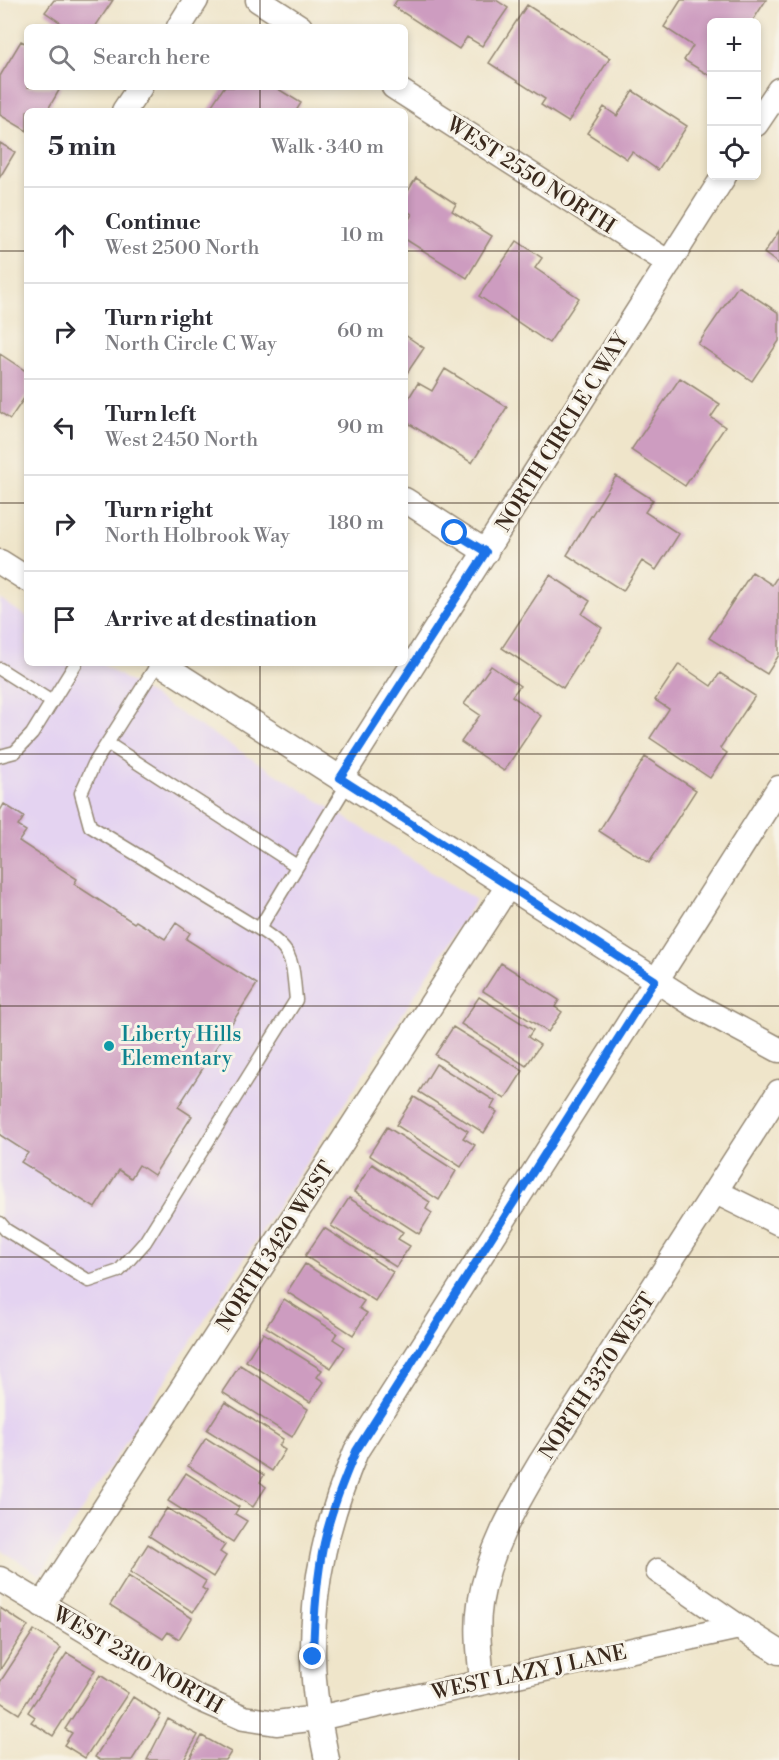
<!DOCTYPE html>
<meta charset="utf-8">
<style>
body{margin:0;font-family:"Libre Bodoni",serif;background:#f7f7f7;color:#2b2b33}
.controls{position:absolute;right:18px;top:18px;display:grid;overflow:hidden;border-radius:9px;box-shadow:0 3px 9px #0003}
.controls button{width:54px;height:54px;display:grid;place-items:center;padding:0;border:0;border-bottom:2px solid #e1e1e2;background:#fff;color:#2b2b33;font:30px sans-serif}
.stop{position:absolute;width:18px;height:18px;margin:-14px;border:4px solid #1a73e8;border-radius:50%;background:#fff}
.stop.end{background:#1a73e8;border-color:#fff;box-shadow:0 2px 6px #0008}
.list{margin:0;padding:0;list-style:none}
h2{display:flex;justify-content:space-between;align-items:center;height:78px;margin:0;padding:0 24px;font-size:26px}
h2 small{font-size:20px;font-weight:400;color:#7c7c81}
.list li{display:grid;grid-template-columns:39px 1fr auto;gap:18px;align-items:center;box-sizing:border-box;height:96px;padding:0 24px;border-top:2px solid #e1e1e2}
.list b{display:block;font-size:22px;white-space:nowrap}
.list p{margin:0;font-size:20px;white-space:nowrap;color:#7c7c81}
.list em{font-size:20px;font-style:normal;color:#7c7c81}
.icon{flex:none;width:33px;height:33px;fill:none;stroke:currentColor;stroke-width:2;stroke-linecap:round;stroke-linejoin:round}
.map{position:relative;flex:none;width:779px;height:1760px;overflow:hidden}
.search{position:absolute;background:#fff;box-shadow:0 3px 9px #0003;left:24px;top:24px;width:384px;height:66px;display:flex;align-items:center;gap:15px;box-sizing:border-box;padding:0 21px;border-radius:9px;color:#7c7c81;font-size:22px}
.panel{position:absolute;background:#fff;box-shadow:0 3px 9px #0003;left:24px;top:108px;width:384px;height:558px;border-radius:9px}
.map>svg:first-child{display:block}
.built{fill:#e4d3f1}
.building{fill:#cd9cc0}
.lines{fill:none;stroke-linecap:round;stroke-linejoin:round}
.service-casing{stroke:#958874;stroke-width:15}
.minor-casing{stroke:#958874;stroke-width:27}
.service{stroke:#fff;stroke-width:12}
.minor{stroke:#fff;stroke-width:24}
.route{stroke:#1a73e8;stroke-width:8}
.grid{fill:none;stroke:#3b2a1e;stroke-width:1.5;stroke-opacity:0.55}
.culture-dot{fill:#0f9aa8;stroke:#f7f3e8;stroke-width:2}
.labels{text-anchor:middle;stroke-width:6;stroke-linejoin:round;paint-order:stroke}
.street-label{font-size:21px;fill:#3b2a1e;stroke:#f7f3e8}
.culture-label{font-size:21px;fill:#0d838f;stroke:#f7f3e8;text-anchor:start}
</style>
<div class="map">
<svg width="779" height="1760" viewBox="0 0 779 1760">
<rect width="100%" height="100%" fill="#f7f3e8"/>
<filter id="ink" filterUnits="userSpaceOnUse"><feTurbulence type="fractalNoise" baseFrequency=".0167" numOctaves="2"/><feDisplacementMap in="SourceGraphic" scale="12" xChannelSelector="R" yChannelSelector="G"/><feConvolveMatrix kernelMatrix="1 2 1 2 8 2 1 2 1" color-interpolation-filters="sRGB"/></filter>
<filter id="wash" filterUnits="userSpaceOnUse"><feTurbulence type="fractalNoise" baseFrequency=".008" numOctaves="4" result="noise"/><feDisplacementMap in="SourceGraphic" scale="24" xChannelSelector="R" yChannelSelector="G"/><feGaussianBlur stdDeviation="1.35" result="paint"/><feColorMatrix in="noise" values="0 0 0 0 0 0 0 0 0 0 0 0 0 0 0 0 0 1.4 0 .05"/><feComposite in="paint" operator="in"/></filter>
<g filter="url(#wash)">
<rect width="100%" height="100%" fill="#efe5ca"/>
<!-- built -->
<path class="built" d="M0,599L27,617V663H100L476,900L40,1575L0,1549Z"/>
<g id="blocks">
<!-- building -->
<path class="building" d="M54,0H113L95,27H67L45,12Z
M397,0H496L508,8L482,46L467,37L459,49L393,6Z
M681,0H766L752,22H712V77L684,60L693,46L664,27Z
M527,5L610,58L568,122L541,105L545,99L489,63Z
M21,41L27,44V87H61L47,111H27V131L0,115V76Z
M224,87H275L301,103L296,111H208Z
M633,91L687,126L658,170L632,152L627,159L587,133L604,107L617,116Z
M0,143L15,152L0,177Z
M416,178L456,204L452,211L492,236L467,278L405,239V226L412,214L405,210V196Z
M779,231V264L764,253Z
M517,241L542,258L535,268L579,298L549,343L479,296Z
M738,286L779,313V341L752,381L698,344Z
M405,335L424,348L405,376Z
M0,354L27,372V394L10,419L0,412Z
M445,369L507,407L472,463L405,421V404L418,383L432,391Z
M680,378L720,404L711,417L725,427L685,486L631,450Z
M616,476L653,500L645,512L679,534L656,570L642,561L623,591L567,555Z
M752,572L772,585L779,574V655L767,674L709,638Z
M550,575L590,601L582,614L602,628L563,688L502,648Z
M679,664L711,686L720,673L755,696L720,748L727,753L710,778L650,738L669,709L655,700Z
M491,666L520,686L512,696L541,716L504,771L461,742L480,715L464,704Z
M645,757L696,790L649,863L599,831Z
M4,804L24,817L18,826L26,831L19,841L77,879L74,884L134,923L136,921L165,939L176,923L190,933L186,939L257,984L178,1107L192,1116L154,1175L139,1165L131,1178L119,1170L95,1208L21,1162L28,1153L0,1135V811Z
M501,963L559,1000L555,1007L562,1012L548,1032L483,991Z
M479,997L533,1030L528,1037L540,1045L526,1066L461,1024Z
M453,1027L523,1071L505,1099L435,1055Z
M436,1064L495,1101L491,1108L497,1112L484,1133L419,1092Z
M414,1097L468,1131L463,1138L475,1145L461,1167L396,1125Z
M387,1127L456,1171L439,1200L369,1155Z
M372,1164L430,1202L426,1209L432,1213L419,1234L354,1192Z
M349,1198L403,1232L398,1239L410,1246L396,1267L331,1226Z
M324,1228L393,1272L375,1301L305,1256Z
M305,1264L364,1301L359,1308L367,1313L353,1335L287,1292Z
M284,1299L337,1333L333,1339L345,1347L331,1368L266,1327Z
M263,1333L322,1370L317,1377L324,1382L310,1402L246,1361Z
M240,1365L308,1409L292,1437L222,1392Z
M225,1402L283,1439L279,1446L285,1450L272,1471L207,1430Z
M206,1438L264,1475L260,1482L266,1487L253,1507L188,1466Z
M186,1473L239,1507L235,1514L247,1521L233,1542L168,1501Z
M167,1508L225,1545L220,1552L226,1556L213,1577L149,1536Z
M148,1544L206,1581L202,1588L207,1591L193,1612L130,1572Z
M128,1576L192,1618L179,1639L168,1632L163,1639L110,1605Z
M0,1608L28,1626L0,1670Z
M34,1630L61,1648L19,1714L0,1702L2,1692L0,1691V1682Z
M67,1653L95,1670L53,1736L31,1722L35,1717L28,1712Z
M100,1675L128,1693L85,1758L64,1745L72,1733L65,1729Z
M133,1697L161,1715L132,1760H100L95,1757Z
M168,1719L198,1735L184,1760H147Z
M202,1736L231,1752L226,1760H189Z"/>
</g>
</g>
<g filter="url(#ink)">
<use href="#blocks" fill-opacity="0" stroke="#958874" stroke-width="1.5"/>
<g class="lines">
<defs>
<path id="service" d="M158,663L94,764L81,793L90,826L259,929L348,783
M0,669L52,702
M107,743L297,866
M0,756L15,752L32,734L76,663
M0,1223L6,1230L89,1281L119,1271L145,1242L296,1000C292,962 295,951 259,929"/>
<path id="minor" d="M258,0L300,27
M179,27L196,0
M394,87L669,263
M124,111L140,87
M756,124L779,90
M405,500L486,552
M0,562L27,579
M160,663L693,1004L779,1050
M341,778L724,176
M716,1192L779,1223
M658,1571L739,1627
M0,1579L198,1698L244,1718L276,1723L318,1718L739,1627L779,1652
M42,1605L508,886
M482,1682C480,1657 476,1630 480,1604C488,1552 514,1507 541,1462L779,1092
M327,1760C320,1726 313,1691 313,1656C312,1582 328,1519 356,1451L779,788"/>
</defs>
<!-- service casing -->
<use href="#service" class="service-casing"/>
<!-- minor casing -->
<use href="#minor" class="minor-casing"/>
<!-- service -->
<use href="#service" class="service"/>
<!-- minor -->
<use href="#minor" class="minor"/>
</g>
</g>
<g class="lines" filter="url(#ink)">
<!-- route -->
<path class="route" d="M313,1657C314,1619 316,1580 324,1543C331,1511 343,1481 356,1451L655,980L340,778L486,552L455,533"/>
</g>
<!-- grid -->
<path class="grid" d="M260,0V27M519,0V1760M260,87V111M0,251H27M405,251H779M0,503H27M405,503H779M260,663V1760M0,754H779M0,1006H779M0,1257H779M0,1509H779"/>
<!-- markers -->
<circle class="culture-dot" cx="109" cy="1046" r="6"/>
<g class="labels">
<!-- street labels -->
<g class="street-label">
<text transform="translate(531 175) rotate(33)" y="7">WEST 2550 NORTH</text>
<text transform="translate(562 432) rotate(-58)" y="7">NORTH CIRCLE C WAY</text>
<text transform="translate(275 1246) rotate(-57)" y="7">NORTH 3420 WEST</text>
<text transform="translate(597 1376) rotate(-57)" y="7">NORTH 3370 WEST</text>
<text transform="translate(138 1660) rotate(30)" y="7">WEST 2310 NORTH</text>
<text transform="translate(529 1672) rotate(-12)" y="7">WEST LAZY J LANE</text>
</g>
<!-- culture labels -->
<g class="culture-label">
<text x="121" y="1041">Liberty Hills<tspan x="121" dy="24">Elementary</tspan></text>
</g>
</g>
</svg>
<div class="controls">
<button>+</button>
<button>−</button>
<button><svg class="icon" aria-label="locate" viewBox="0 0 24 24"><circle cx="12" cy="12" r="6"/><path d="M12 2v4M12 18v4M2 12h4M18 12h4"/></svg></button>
</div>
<div class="stop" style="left:455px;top:533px"></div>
<div class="stop end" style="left:313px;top:1657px"></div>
<div class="search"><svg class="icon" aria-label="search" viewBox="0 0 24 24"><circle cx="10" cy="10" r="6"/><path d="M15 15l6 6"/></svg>Search here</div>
<section class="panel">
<h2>5 min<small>Walk · 340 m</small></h2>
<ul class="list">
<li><svg class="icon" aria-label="ahead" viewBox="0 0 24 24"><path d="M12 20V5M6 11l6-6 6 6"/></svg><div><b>Continue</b><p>West 2500 North</p></div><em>10 m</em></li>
<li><svg class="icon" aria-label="right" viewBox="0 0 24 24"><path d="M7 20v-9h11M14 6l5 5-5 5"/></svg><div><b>Turn right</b><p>North Circle C Way</p></div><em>60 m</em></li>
<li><svg class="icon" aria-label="left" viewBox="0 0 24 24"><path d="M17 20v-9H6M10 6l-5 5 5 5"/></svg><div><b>Turn left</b><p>West 2450 North</p></div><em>90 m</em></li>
<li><svg class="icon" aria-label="right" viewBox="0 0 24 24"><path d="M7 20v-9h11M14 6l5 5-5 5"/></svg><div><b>Turn right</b><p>North Holbrook Way</p></div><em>180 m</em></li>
<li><svg class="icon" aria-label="arrive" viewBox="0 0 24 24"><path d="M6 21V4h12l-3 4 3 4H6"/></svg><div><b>Arrive at destination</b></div></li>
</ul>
</section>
</div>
